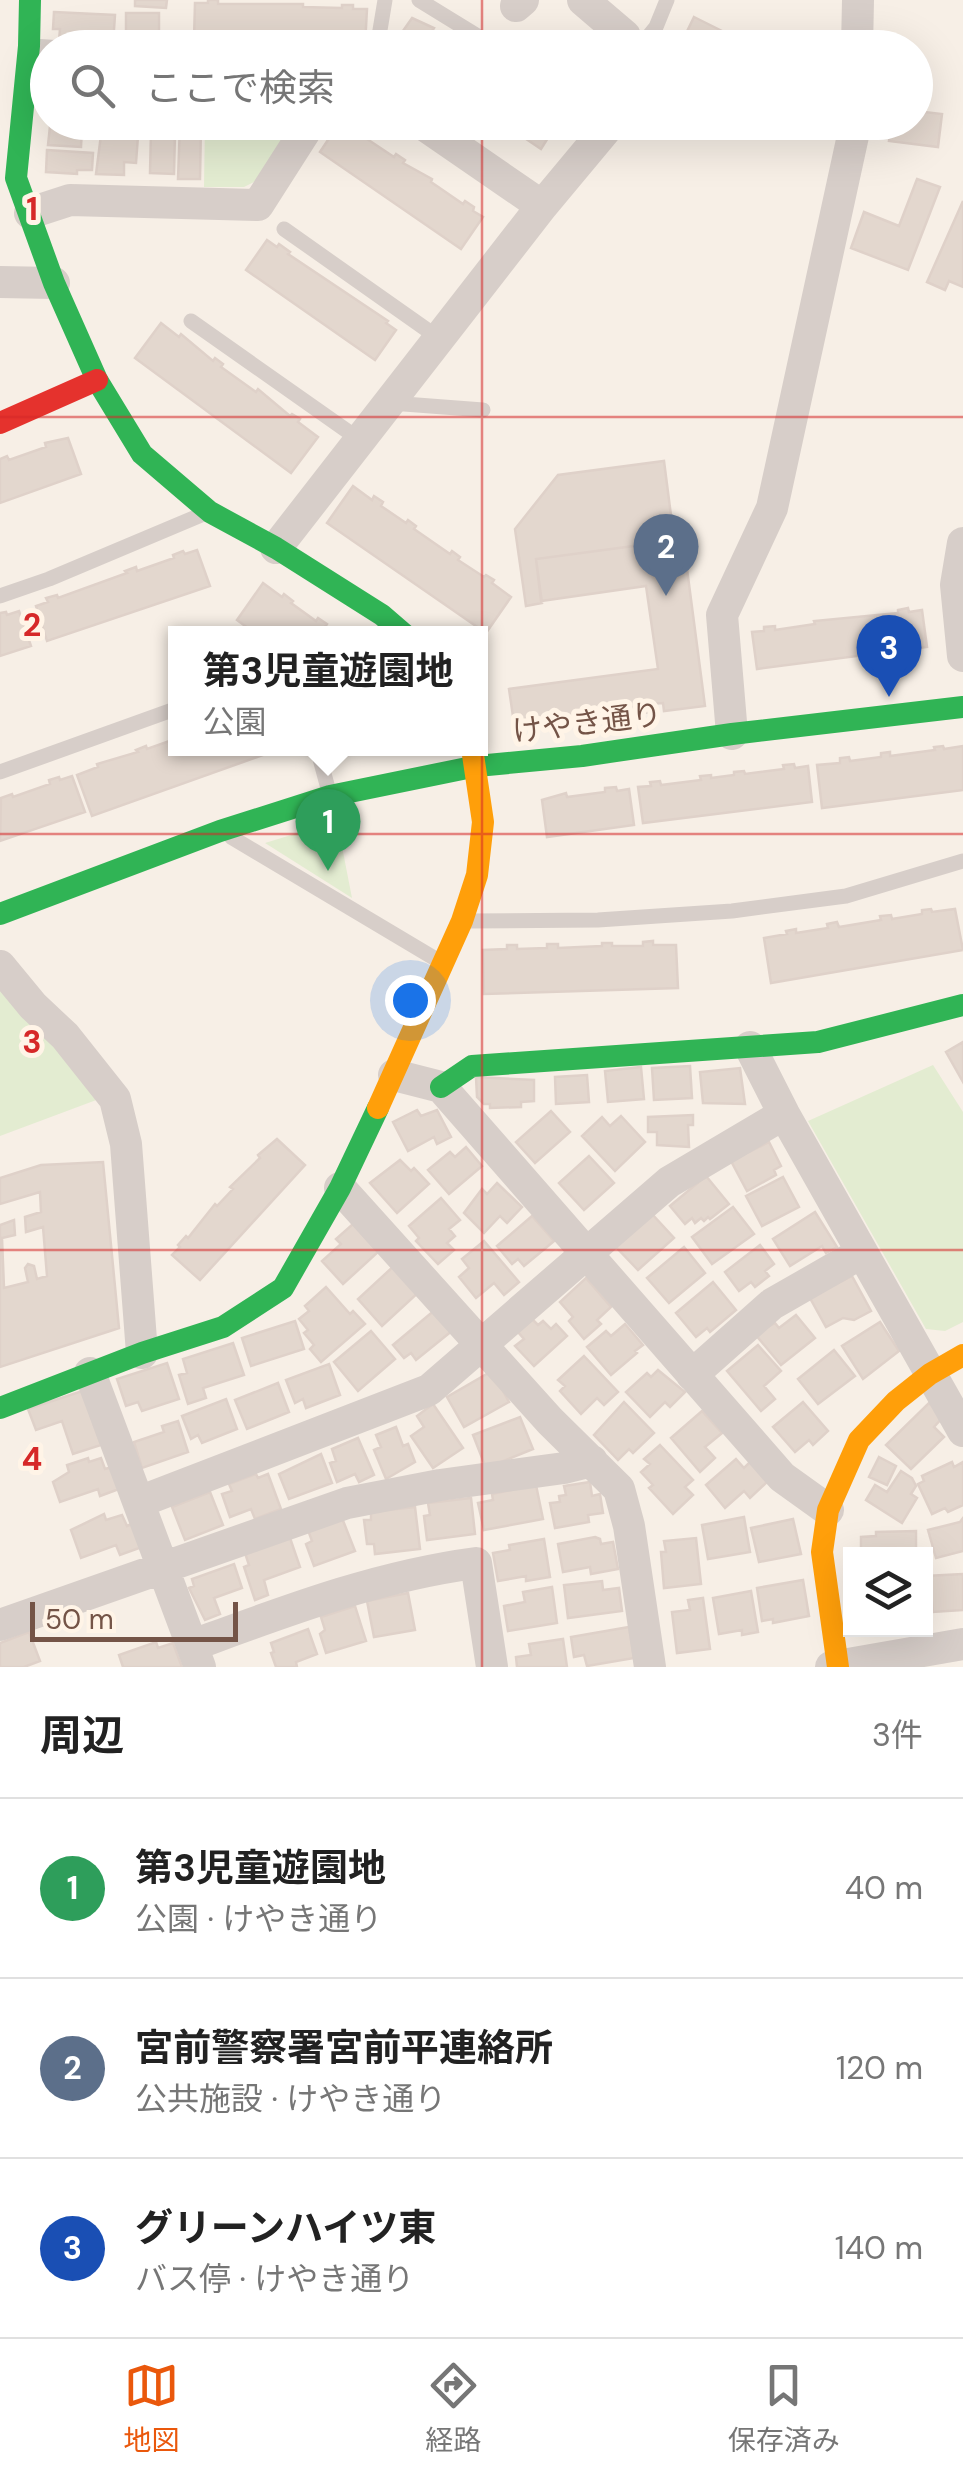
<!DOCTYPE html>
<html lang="ja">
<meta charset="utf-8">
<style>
body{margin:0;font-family:"DM Sans","Noto Sans JP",sans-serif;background:#f2f2f2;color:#222}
.controls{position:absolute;right:30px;bottom:30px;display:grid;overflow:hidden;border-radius:0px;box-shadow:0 10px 40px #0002}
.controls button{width:90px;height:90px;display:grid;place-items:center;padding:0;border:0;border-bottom:2px solid #e0e0e0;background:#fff;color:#222;font:50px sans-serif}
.scale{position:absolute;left:30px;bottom:25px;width:208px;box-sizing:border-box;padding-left:10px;border:5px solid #745447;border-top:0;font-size:28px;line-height:35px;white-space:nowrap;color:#745447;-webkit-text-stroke:8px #fff4e7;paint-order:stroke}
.you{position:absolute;left:410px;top:1000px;width:35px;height:35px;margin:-25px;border:8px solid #fff;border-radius:50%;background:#1a73e8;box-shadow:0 0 0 15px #1a73e833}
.badge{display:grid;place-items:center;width:65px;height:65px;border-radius:50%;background:#ea580c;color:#fff;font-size:32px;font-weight:700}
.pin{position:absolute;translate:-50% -82px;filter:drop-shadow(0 2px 5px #0008)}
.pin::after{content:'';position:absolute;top:52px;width:35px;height:30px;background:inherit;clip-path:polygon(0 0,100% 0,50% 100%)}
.popup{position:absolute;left:168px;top:626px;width:320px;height:130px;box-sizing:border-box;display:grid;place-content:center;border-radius:0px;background:#fff;filter:drop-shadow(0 2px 8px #0005);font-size:32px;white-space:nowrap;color:#767676}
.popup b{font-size:38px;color:#222}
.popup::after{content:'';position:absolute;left:50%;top:100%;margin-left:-20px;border:20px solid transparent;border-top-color:#fff}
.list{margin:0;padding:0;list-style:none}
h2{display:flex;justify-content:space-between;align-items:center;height:130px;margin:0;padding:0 40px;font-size:42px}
h2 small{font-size:32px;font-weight:400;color:#767676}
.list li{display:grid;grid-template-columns:65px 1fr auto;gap:30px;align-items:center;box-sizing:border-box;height:180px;padding:0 40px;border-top:2px solid #e0e0e0}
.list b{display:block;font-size:38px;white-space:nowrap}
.list p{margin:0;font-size:32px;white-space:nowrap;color:#767676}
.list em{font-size:32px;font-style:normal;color:#767676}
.icon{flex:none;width:55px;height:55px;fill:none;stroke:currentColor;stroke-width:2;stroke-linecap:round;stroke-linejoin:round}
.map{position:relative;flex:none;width:963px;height:1667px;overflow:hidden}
.search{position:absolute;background:#fff;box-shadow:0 10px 40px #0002;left:30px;right:30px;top:30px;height:110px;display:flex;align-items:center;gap:25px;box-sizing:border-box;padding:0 35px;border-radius:55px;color:#767676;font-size:38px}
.sheet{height:670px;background:#fff}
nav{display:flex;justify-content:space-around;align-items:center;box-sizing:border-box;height:140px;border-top:2px solid #e0e0e0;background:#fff;font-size:28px;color:#767676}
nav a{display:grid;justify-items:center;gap:5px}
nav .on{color:#ea580c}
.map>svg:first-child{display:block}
.green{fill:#e3ecd1}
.building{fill:#e3d7ce;stroke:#dfd1c9;stroke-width:2.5}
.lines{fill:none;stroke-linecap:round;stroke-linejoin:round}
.lane{stroke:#d7cec9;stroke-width:15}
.street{stroke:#d7cec9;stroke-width:32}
.fast{stroke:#30b455;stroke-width:22}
.slow{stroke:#ff9f0a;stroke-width:22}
.jam{stroke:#e5322d;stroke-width:22}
.grid{fill:none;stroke:#d62828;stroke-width:2.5;stroke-opacity:0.55}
.labels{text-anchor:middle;stroke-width:10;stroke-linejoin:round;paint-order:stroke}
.street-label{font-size:30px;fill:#745447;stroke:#fff4e7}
.grid-label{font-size:32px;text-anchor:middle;font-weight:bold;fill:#d62828;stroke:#fff4e7;stroke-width:10;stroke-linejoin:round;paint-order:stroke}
</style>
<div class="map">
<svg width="963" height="1667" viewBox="0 0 963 1667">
<rect width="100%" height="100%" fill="#f7efe6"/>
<!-- green -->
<path class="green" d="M205,123H296L260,179L244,187H204Z
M337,821L352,898L265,843Z
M0,989L53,1040L99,1099L0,1136Z
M933,1065L963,1112V1322L945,1331L926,1329L808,1121Z"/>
<!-- building -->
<path class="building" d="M135,0H167L166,8L135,6Z
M208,0H218V4H303V7L342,8V5H353V9H367L365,45L194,39L195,3H208Z
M54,12L115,15L113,44L59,41L60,29H53Z
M126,13H159V38H144V43H126Z
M694,17L726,33L719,48H679Z
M412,18L434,28L432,31L455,48H391Z
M916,111L942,114L938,147L889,141L892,122H916Z
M340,122L352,129L353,126L363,132L361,135L394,157L396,154L405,160L403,163L432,179L431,182L463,204L465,201L474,207L473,211L483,217L461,249L320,152Z
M501,122H558L541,149Z
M180,124L201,125L200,179H178Z
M50,126L82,128L81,147L48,145Z
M151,132L175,133L174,174L150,173Z
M101,135L138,136L136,163L124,162V175L96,174Z
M47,150L93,153L92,170H77V174L46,172Z
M917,179L940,187L908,270L851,248L864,212L899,226Z
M963,201V287L949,281L945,290L927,282Z
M267,240L277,247L279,244L290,252L288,254L388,321L386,323L396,330L375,360L246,270Z
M161,323L179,337L181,334L213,361L215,358L223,364L221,367L256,392L258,389L290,416L292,414L300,419L298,422L318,437L291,473L135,358Z
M68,438L81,474L0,503V459L7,456L9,460L46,447L45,443Z
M664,461L678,570L654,573L649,544L536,559L542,603L526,606L515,529L558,475Z
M353,486L372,500L374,496L383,502L381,506L406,523L408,520L416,526L414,529L450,554L452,551L460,557L458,560L484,577L486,575L494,580L492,583L511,597L486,633L327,523Z
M649,544L654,573L687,569L705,706L664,711L663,703L650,704L651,712L515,730L509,689L658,669L646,586L541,601L536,559Z
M197,550L210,586L47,641L36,606L48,602L46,598L57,595L58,598L127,573L125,571L136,567L137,571L174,558L173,555L183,551L185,554Z
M263,583L282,597L284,594L293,601L291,603L316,621L318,618L327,624L325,627L334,634H256L237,620Z
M908,608L909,612L922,610L927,647L757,669L752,632L764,631V627L775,626V630L815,624L814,621L898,613V610Z
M19,611L31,646L0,656V613L6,612L7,615Z
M175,739V748L274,751L92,816L77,775L98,767L97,764L138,752L136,750L146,746L147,749Z
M943,746L944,749L963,746V790L822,808L817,765L840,763V758L849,757L850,761L881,757V753L890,752V756L935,750L934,747Z
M794,764L795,768L808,766L812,802L643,823L638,787L651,786L650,782L660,781L661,785L701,780L700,776L711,775V778L734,775V772L744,771L745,774L784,769L783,765Z
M72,776L85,812L0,841L1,798L12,794L13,797L50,784L49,780L59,777L60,780Z
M616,787L617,791L629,789L634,825L547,837L542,800L566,793L567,797L605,792V788Z
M931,909L932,912L955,909L963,950L771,983L764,938L787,934L786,931L796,929V933L828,928L827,924L837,922L839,927L881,920L880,916L891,915L892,919L922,914V910Z
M653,941V945H676L678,988L484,994L483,950L507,949V945H517V949L547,948V944H558V948L602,946V943H612V946H643V942Z
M963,1042V1082L946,1052Z
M690,1066L692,1098L654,1100L652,1068Z
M641,1067L644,1099L608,1102L605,1071Z
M740,1068L745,1104L703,1103L700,1072Z
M587,1075L589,1102L556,1104L555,1077Z
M476,1077L534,1080V1101L521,1102V1107L490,1108V1104H484L477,1097Z
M417,1110L421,1116L437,1110L451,1137L437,1144L434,1137L408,1151L393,1122Z
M551,1111L570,1132L535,1163L516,1142Z
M693,1115V1125H688L689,1147L657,1145V1132H648V1117Z
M621,1116L645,1142L615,1171L582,1136L602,1117L610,1126Z
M277,1139L305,1165L200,1280L172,1255L180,1247L178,1245L186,1236L188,1238L215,1204L217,1206L233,1189L230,1187L260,1158L258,1155Z
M769,1142L781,1166L774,1170L776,1175L747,1191L731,1161Z
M466,1147L482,1166L449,1194L428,1170L450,1152L455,1157Z
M589,1156L614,1183L584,1210L559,1183Z
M400,1160L411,1171L414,1168L429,1184L397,1213L370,1183Z
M103,1162L119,1328L0,1367V1225L14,1220L15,1235L2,1238L4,1288L28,1282L25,1268L28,1264L34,1266L37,1279L47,1276L43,1227L26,1232L25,1217L41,1212L40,1192L0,1204V1178L41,1165Z
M706,1176L729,1204L710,1219L708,1217L704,1221L701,1218L695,1223L692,1218L685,1224L670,1206Z
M783,1177L799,1207L762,1226L746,1196Z
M497,1183L522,1207L507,1223L500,1216L484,1233L464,1213L482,1189L487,1194Z
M441,1198L460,1220L449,1229L455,1236L447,1243L454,1250L438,1264L416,1241L419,1238L409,1226Z
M733,1207L754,1234L712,1264L692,1237Z
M815,1212L837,1247L826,1253L822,1246L790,1266L773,1239Z
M652,1214L674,1238L638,1270L616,1247Z
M532,1216L554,1241L524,1266L518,1259L512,1264L497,1246Z
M353,1224L378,1252L343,1284L322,1261L341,1244L336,1239Z
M484,1241L519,1282L504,1295L494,1283L476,1298L459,1277L469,1268L462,1259Z
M760,1245L774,1264L765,1271L769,1276L755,1287L751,1282L739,1291L725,1272Z
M684,1247L705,1273L669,1303L647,1278Z
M396,1264L420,1291L382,1326L358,1299Z
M852,1276L871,1311L854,1320L843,1318L826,1327L810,1298Z
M586,1278L611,1307L597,1320L601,1324L584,1339L569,1321L573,1317L560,1302Z
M713,1282L736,1310L710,1332L707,1328L696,1337L676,1313Z
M326,1287L350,1314L353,1311L365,1324L321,1362L310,1349L314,1345L304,1333L308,1330L299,1319L309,1311L305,1306Z
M436,1309L453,1330L416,1360L411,1353L404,1358L393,1345Z
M796,1315L815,1338L781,1365L755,1334L775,1323L779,1328Z
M532,1319L538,1325L543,1321L551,1329L556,1324L567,1336L534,1366L515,1346L524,1339L518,1332Z
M295,1321L304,1349L251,1366L242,1338Z
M880,1322L899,1351L863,1379L842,1346Z
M625,1324L643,1345L635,1351L637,1353L611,1375L587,1347L606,1331L611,1336Z
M371,1331L395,1359L358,1391L334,1362Z
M233,1343L244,1375L203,1388L206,1398L188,1404L179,1375L187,1373L183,1359Z
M758,1345L781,1371L764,1386L775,1399L761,1411L727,1371Z
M834,1350L855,1376L818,1404L798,1379Z
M584,1356L618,1392L604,1405L597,1398L581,1414L560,1391L565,1386L558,1380Z
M167,1363L179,1399L142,1411L138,1402L126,1406L117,1379Z
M329,1364L340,1395L306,1408L303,1399L295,1403L286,1380Z
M658,1370L685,1392L670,1407L665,1402L650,1417L626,1392L647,1373L651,1377Z
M492,1371L509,1402L464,1427L447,1397Z
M278,1383L289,1412L247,1429L235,1400Z
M82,1391L101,1445L73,1454L62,1421L36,1430L28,1409Z
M226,1399L237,1429L202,1443L198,1435L191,1439L182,1416Z
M624,1402L654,1433L633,1453L629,1449L618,1460L594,1435Z
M803,1402L828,1431L813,1445L809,1440L795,1452L773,1427Z
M929,1403L943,1417L934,1427L944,1437L911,1469L886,1445Z
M433,1404L463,1448L433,1468L411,1436L424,1427L417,1416Z
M702,1411L722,1433L705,1447L715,1458L700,1472L671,1438Z
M520,1417L533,1449L486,1468L473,1435Z
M178,1421L188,1452L142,1468L134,1442L164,1432L162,1426Z
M396,1427L403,1446L408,1444L415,1462L386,1479L374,1450L381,1447L376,1435Z
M358,1438L374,1475L359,1482L355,1474L337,1482L330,1463L336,1461L332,1449Z
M660,1445L693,1480L685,1487L693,1495L673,1514L649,1488L653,1485L641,1472L650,1464L644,1459Z
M321,1454L332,1483L289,1499L279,1474Z
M879,1457L896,1466L887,1485L869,1477Z
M88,1458L89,1462L101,1458L105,1469L112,1467L119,1489L100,1496L98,1489L60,1502L53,1482L69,1472L67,1465Z
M736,1459L744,1468L750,1462L767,1482L750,1498L744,1491L725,1508L706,1485Z
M952,1462L954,1467L963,1462V1505L948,1512L945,1508L932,1514L918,1484L924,1481L922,1476Z
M901,1471L912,1478L916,1486L911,1494L917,1498L902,1523L866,1500L875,1485L887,1492Z
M256,1474L258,1478L268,1474L281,1509L255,1519L251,1509L230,1517L222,1494L232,1491L229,1484Z
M590,1482L592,1496L600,1494L603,1513L588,1515L589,1522L555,1528L550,1503L560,1502L559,1496L566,1495L564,1486Z
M536,1485L543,1519L484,1530L478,1503L493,1500L492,1494Z
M210,1492L223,1525L185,1540L172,1507Z
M471,1498L475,1534L427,1540L424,1516L430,1515L428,1503Z
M415,1507L420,1549L375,1554L374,1544H367L364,1520H371V1512Z
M104,1514L106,1520L122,1515L127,1526L134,1523L142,1547L120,1555L116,1545L81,1558L71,1530Z
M744,1517L750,1552L708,1559L702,1525Z
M342,1518L355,1551L314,1566L306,1544L312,1541L308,1530Z
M963,1518V1551L936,1558L928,1530L960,1522Z
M793,1519L801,1554L759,1562L751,1528Z
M916,1531V1554H861V1537L876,1536V1532Z
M595,1537L600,1539L601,1544L613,1542L618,1569L591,1574L590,1567L563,1572L558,1544Z
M290,1538L300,1567L264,1580L268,1595L255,1600L244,1567L249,1565L245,1553Z
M696,1538L701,1584L664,1588L661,1552H666L664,1541Z
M544,1539L550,1577L526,1581V1576L498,1581L493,1553L510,1550L509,1545Z
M234,1564L242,1588L214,1598L220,1614L205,1620L189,1588L194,1586L192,1579Z
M963,1574V1610L933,1612L932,1602H926V1576Z
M803,1580L809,1616L773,1623V1619L762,1621L757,1588Z
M602,1581L603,1590L619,1588L622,1611L568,1618L564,1585Z
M552,1587L557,1623L508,1631L504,1606L525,1602L523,1592Z
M751,1591L758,1632L742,1635V1630L719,1634L713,1598Z
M408,1593L415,1630L374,1637L367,1601Z
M703,1598L710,1649L677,1653L672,1612L690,1610L688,1600Z
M355,1606L366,1641L326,1653L320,1634L325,1630L321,1617Z
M629,1627L634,1658L587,1666L584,1655L574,1657L571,1637Z
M308,1629L317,1654L296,1662L297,1667H276L271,1653L274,1652L271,1643Z
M29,1632L40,1661L24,1667H0V1643Z
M563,1639L567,1667H517L516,1657L531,1655L529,1644Z
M156,1642L158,1648L173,1643L182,1667H123L119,1655Z"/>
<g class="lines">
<!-- lane -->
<path class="lane" d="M419,0L497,48
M33,46L62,48
M377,48L385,0
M639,48L656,27L667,0
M284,229L440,339
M191,321L360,440
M391,403L483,410
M0,596L49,579L201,515
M317,748L329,792
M0,772L175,709
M231,837L439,961
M468,921L598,920L732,911L846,896L963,861"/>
<!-- street -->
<path class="street" d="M583,0L625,36L629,48
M516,6L523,0
M857,48L858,0
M420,122L542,206
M30,213L70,200L258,205L311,122
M0,282L54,283
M963,543L956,585L963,656
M276,548L542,206L612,122
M732,734L722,615L772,508L856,122
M0,966L33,1006L65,1036L115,1099L126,1144L142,1353
M750,1047L784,1114L963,1431
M394,1075L441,1087L782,1477L828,1510
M340,1188L550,1421L619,1489L629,1526L650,1667
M90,1373L200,1667
M692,1375L772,1304L861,1253
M139,1502L429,1390L669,1182L784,1114
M0,1625L347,1503L440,1485L564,1468L592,1461
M193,1645C286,1611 377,1576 476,1563L492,1667
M831,1667L963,1644"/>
<!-- fast -->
<path class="fast" d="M30,0L29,46L16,178L54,283L97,380L142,454L210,512L276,548L382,615L404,634
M0,914L220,831L330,796L477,766L582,756L732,734L963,707
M441,1087L472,1066L818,1042L963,1005
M0,1408L142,1353L223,1327L283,1288L340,1188L378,1108"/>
<!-- slow -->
<path class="slow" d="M378,1108L462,921L477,875L483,822L472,748
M838,1667L822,1552L828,1510L859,1440L896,1401L930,1374L963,1355"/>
<!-- jam -->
<path class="jam" d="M0,423L97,380"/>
</g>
<!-- grid -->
<path class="grid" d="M482,0V48M482,122V1667M0,417H963M0,834H963M0,1250H963"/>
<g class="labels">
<!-- street labels -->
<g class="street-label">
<text transform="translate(587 723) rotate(-7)" y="10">けやき通り</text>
</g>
</g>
<g class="grid-label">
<text x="32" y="220">1</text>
<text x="32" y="636">2</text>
<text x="32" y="1053">3</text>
<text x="32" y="1470">4</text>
</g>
</svg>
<div class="controls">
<button><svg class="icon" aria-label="layers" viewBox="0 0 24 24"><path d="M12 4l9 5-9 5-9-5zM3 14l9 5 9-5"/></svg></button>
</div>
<div class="scale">50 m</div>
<div class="you"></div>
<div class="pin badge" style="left:328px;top:871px;background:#2e9e5b">1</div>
<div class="popup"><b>第3児童遊園地</b>公園</div>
<div class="pin badge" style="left:666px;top:596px;background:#5c6f8a">2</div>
<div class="pin badge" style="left:889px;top:697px;background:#1a4fb4">3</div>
<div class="search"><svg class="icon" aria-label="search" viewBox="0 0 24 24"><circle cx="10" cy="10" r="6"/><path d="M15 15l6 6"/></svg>ここで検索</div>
</div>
<section class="sheet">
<h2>周辺<small>3件</small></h2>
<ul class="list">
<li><span class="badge" style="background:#2e9e5b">1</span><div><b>第3児童遊園地</b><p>公園 · けやき通り</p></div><em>40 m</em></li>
<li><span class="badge" style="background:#5c6f8a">2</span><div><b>宮前警察署宮前平連絡所</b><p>公共施設 · けやき通り</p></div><em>120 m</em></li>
<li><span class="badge" style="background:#1a4fb4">3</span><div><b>グリーンハイツ東</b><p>バス停 · けやき通り</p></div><em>140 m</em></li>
</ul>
</section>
<nav>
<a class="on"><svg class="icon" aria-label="map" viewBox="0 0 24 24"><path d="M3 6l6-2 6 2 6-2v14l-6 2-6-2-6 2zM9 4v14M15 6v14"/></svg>地図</a>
<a><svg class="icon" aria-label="directions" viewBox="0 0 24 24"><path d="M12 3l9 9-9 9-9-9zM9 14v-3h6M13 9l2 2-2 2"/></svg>経路</a>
<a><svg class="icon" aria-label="saved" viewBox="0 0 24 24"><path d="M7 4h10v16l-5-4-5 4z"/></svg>保存済み</a>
</nav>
